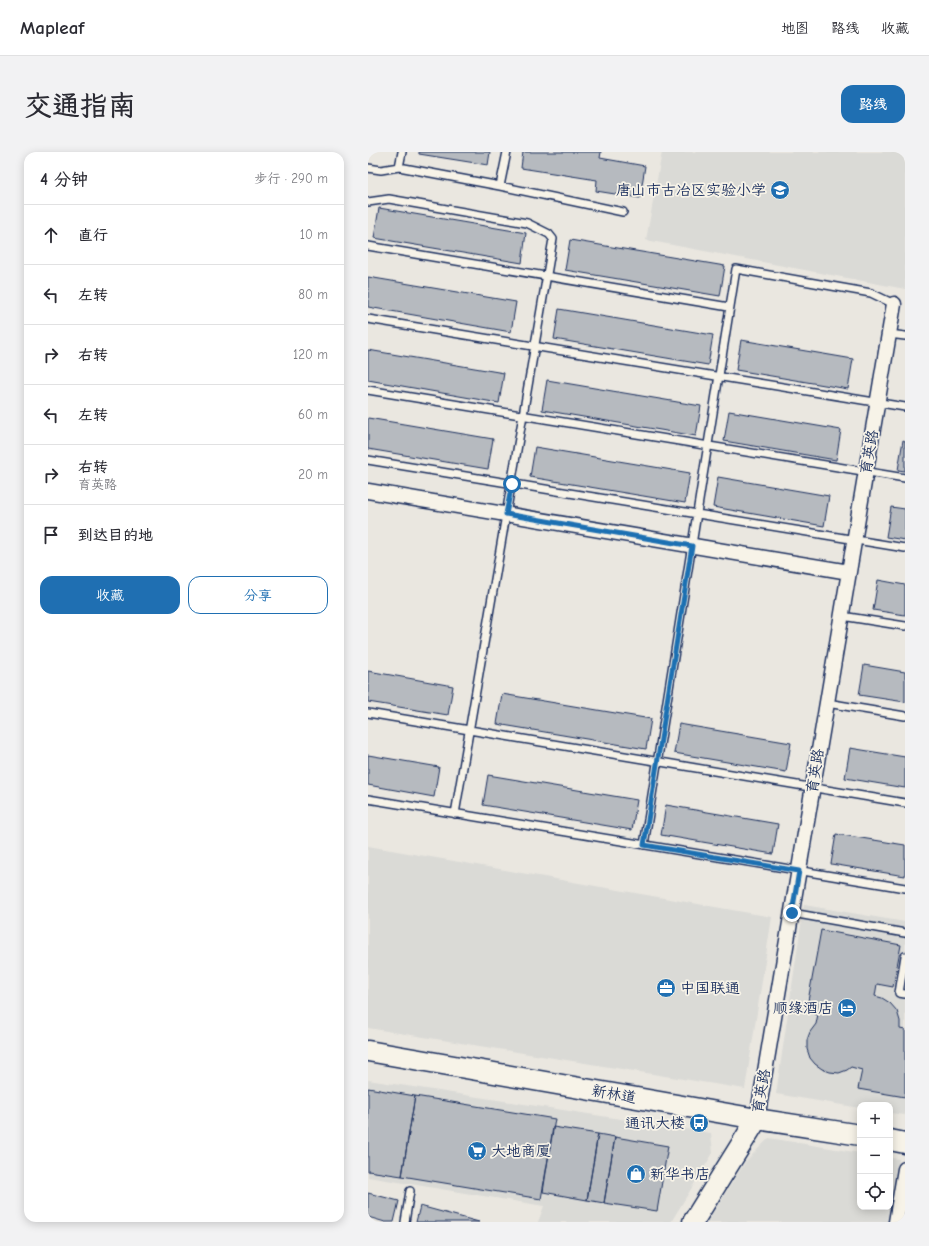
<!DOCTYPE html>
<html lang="zh">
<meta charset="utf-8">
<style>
body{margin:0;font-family:"Comic Neue","LXGW WenKai TC",sans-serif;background:#f2f2f3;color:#2b2b33}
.controls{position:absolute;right:12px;bottom:12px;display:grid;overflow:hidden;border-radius:8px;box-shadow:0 2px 10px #0003}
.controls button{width:36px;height:36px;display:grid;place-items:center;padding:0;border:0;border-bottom:1px solid #e1e1e2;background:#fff;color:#2b2b33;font:20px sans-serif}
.stop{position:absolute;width:12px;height:12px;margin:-9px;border:3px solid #1f6fb2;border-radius:50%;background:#fff}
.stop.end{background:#1f6fb2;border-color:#fff;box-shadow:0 1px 4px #0008}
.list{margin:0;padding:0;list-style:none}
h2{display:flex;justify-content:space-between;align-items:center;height:52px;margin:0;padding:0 16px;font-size:17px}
h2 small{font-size:13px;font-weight:400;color:#7c7c81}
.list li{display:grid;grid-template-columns:26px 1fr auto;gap:12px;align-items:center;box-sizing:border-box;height:60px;padding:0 16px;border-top:1px solid #e1e1e2}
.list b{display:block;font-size:15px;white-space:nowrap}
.list p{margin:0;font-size:13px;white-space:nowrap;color:#7c7c81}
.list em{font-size:13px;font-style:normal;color:#7c7c81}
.actions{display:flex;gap:8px;padding:12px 16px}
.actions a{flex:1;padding:9px 0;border:1px solid #1f6fb2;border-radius:12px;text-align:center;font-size:14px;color:#1f6fb2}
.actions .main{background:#1f6fb2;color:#fff}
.icon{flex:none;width:22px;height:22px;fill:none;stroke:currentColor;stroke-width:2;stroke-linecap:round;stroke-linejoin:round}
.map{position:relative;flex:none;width:537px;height:1070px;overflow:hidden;border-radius:12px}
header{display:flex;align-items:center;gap:24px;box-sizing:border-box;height:56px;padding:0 20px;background:#fff;border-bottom:1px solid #e1e1e2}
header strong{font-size:19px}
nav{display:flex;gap:22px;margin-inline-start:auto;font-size:14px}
.intro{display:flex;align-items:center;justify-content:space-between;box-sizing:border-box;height:96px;padding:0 24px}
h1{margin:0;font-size:28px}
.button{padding:10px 18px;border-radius:12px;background:#1f6fb2;color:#fff;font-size:14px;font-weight:700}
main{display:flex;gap:24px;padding:0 24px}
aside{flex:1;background:#fff;border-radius:12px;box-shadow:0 2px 10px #0003}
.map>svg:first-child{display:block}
.built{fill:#dadad6}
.building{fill:#b6babf;stroke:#1b2f5e}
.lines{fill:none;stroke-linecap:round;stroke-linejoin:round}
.lane-casing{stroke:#1b2f5e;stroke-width:10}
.street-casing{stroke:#1b2f5e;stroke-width:17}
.secondary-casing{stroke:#1b2f5e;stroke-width:23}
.lane{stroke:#f7f3e8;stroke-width:7}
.street{stroke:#f7f3e8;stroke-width:14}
.secondary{stroke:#f7f3e8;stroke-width:20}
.route{stroke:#1f6fb2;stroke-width:5}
.labels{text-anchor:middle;stroke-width:3.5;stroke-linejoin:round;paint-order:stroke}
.poi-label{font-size:15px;fill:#1b2f5e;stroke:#f7f3e8;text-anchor:end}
.street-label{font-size:15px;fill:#1b2f5e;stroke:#f7f3e8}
</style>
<header>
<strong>Mapleaf</strong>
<nav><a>地图</a><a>路线</a><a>收藏</a></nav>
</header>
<div class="intro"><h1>交通指南</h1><a class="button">路线</a></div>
<main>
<aside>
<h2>4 分钟<small>步行 · 290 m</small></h2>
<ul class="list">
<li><svg class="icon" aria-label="ahead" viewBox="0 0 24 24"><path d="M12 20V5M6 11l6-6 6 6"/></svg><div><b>直行</b></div><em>10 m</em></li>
<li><svg class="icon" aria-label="left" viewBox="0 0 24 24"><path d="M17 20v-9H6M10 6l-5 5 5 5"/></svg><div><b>左转</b></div><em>80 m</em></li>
<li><svg class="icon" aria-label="right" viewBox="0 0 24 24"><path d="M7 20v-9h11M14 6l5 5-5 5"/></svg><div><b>右转</b></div><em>120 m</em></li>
<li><svg class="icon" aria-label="left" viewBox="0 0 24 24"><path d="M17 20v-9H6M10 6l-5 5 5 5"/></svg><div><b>左转</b></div><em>60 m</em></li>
<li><svg class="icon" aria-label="right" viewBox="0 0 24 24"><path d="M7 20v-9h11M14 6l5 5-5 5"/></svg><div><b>右转</b><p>育英路</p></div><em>20 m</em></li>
<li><svg class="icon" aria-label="arrive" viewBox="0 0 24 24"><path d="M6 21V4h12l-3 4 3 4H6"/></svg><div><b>到达目的地</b></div></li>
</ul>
<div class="actions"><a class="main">收藏</a><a>分享</a></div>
</aside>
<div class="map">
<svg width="537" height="1070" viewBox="0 0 537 1070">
<rect width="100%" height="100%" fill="#eae7e0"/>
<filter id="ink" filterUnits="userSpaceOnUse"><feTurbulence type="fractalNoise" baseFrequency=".025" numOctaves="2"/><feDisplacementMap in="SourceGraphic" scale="8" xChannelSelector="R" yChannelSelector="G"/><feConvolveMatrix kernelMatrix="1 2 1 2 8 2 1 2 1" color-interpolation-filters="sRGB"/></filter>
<g filter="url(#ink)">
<!-- built -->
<path class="built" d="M294,0H537V137L278,88Z
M0,694L404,765L377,937L0,876Z
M436,753L537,770V963L522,961V953H492V956L408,942Z
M0,928L343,981L345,1001L303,1070H170L176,1054L0,1025Z
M401,986L492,1001V1055H522V1006L531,1007L521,1070H339L378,1009Z"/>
<!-- building -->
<path class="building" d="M51,0H122L120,13L51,2Z
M155,0H233L232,6L277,14L272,46L228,39L229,28L153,16Z
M11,56L158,81L154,111L6,86Z
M202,88L357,114L352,144L197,118Z
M0,125L148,150L143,180L0,155Z
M191,157L345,183L340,213L186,187Z
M373,188L485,207L480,237L368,218Z
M0,198L136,221L131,251L0,228Z
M179,228L333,254L328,284L174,258Z
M361,259L473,278L468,308L356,289Z
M0,266L125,287L120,317L0,297Z
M535,288L537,289V319L530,318Z
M167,295L322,321L317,351L162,325Z
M350,325L461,344L456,374L345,355Z
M523,355L537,357V388L518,385Z
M510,428L537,433V463L505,458Z
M496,513L537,520V550L491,543Z
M0,519L85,534L80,563L0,550Z
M134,542L283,567L278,597L129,572Z
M311,572L423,591L418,620L306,601Z
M482,596L537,605V636L477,626Z
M0,603L71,615L66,645L0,633Z
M120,623L269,648L264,678L115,653Z
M298,653L410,672L405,702L293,683Z
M468,682L537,693V724L463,712Z
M453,778L533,793L525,835L509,832L507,844L514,846L522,851L529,859L532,869V877L537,878V945L490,937L494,918L483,915L479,918L471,921L462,920L454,917L447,912L442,906L439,897V888L442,880L448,872L450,862L438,860Z
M0,936L47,944L34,1024L0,1019Z
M47,944L187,967L173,1047L34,1024Z
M185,975L230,982L219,1048L175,1040Z
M230,982L247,985L236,1051L219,1048Z
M247,985L300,994L289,1059L236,1051Z
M0,1041L31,1049L26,1070H17L0,1065Z
M52,1054L111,1070H48Z"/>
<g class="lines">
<defs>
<path id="lane" d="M31,15L34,0
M0,16L13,18L31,15L132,34L255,60
M132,34L139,0
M0,50L21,47L159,71L181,82L185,87L87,662
M0,94L361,155
M0,167L537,255
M521,182L537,184
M0,238L537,326
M0,308L537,396
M474,464L537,474
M459,551L537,564
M0,561L537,651
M0,647L537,736
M276,693L368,117L503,141L526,152
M424,761L537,781
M537,804L531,841L537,842
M37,1070L42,1039"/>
<path id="street" d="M0,339L481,420
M389,967L526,152
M528,1070L537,1017"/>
<path id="secondary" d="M0,899L389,967L492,983
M522,988L537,991
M325,1070L389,967"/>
</defs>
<!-- lane casing -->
<use href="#lane" class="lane-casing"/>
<!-- street casing -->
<use href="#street" class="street-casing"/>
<!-- secondary casing -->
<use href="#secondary" class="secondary-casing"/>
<!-- lane -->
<use href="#lane" class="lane"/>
<!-- street -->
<use href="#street" class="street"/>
<!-- secondary -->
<use href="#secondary" class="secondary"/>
</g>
</g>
<g class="lines" filter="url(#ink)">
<!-- route -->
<path class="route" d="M144,332L138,362L324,394L276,693L431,719L424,761"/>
</g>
<!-- icons -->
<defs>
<symbol id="school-disc" viewBox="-11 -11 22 22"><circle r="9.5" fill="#1f6fb2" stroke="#f7f3e8"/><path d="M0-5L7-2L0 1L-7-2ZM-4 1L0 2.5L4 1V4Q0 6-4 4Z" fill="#fff"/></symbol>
<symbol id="office-disc" viewBox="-11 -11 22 22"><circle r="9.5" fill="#1f6fb2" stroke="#f7f3e8"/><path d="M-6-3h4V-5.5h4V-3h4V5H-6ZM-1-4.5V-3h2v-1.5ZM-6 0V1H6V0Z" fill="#fff"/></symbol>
<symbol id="hotel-disc" viewBox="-11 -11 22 22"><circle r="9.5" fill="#1f6fb2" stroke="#f7f3e8"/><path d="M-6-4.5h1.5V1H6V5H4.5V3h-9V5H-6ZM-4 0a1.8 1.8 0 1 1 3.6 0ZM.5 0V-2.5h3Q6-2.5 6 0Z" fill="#fff"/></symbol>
<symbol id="bus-disc" viewBox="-11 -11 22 22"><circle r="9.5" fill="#1f6fb2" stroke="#f7f3e8"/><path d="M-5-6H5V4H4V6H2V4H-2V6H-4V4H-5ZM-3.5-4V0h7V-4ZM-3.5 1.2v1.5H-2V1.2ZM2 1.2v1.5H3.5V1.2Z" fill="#fff"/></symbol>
<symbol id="supermarket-disc" viewBox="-11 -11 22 22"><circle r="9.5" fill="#1f6fb2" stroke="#f7f3e8"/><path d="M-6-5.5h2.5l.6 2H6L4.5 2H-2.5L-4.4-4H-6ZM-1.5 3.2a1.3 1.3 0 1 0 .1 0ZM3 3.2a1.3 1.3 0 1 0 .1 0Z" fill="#fff"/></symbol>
<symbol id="shop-disc" viewBox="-11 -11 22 22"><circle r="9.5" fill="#1f6fb2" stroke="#f7f3e8"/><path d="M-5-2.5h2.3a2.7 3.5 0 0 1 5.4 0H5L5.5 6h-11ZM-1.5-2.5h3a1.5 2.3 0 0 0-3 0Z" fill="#fff"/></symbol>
</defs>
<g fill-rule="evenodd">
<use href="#school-disc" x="401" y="27" width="22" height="22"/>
<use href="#office-disc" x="287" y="825" width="22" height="22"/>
<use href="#hotel-disc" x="468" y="845" width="22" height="22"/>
<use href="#bus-disc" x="320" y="960" width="22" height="22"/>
<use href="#supermarket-disc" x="98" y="988" width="22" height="22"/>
<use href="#shop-disc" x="257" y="1011" width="22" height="22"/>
</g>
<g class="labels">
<!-- poi labels -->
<g class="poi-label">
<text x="398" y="43">唐山市古冶区实验小学</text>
<text x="312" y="841" text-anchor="start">中国联通</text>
<text x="465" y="861">顺缘酒店</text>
<text x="317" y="976">通讯大楼</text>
<text x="123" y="1004" text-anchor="start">大地商厦</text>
<text x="282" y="1027" text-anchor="start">新华书店</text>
</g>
<!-- street labels -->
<g class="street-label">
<text transform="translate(501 300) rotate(-80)" y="5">育英路</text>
<text transform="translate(447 619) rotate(-81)" y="5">育英路</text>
<text transform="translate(393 939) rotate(-80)" y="5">育英路</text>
<text transform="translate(246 942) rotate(10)" y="5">新林道</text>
</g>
</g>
</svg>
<div class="controls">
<button>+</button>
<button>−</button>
<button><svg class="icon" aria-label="locate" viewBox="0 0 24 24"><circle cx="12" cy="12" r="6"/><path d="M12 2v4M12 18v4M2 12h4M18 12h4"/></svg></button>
</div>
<div class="stop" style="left:144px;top:332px"></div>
<div class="stop end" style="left:424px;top:761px"></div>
</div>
</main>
